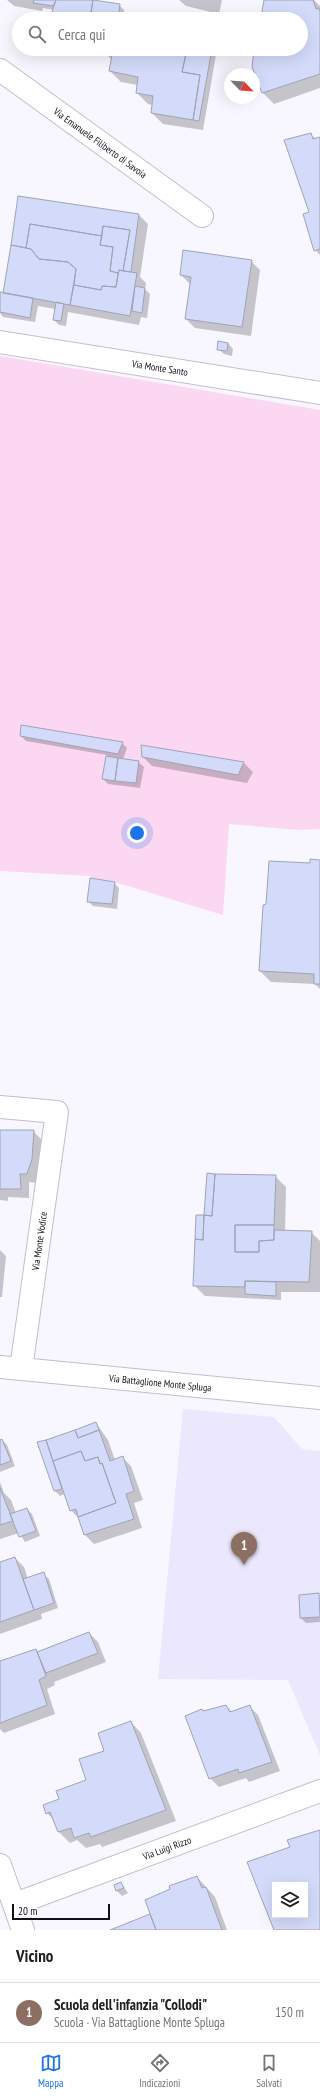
<!DOCTYPE html>
<html lang="it">
<meta charset="utf-8">
<style>
body{margin:0;font-family:"PT Sans Narrow",sans-serif;background:#f2f2f2;color:#202124}
.controls{position:absolute;right:12px;bottom:12px;display:grid;overflow:hidden;border-radius:0px;box-shadow:0 4px 16px #0002}
.controls button{width:36px;height:36px;display:grid;place-items:center;padding:0;border:0;border-bottom:1px solid #e0e0e0;background:#fff;color:#202124;font:20px sans-serif}
.compass{position:absolute;left:224px;top:68px;width:36px;height:36px;border-radius:50%;background:#fff;box-shadow:0 4px 16px #0002;rotate:115deg}
.scale{position:absolute;left:12px;bottom:10px;width:98px;box-sizing:border-box;padding-left:4px;border:2px solid #121016;border-top:0;font-size:11px;line-height:14px;white-space:nowrap;color:#121016;-webkit-text-stroke:3px #fff;paint-order:stroke}
.you{position:absolute;left:137px;top:833px;width:14px;height:14px;margin:-10px;border:3px solid #fff;border-radius:50%;background:#1a73e8;box-shadow:0 0 0 6px #1a73e833}
.badge{display:grid;place-items:center;width:26px;height:26px;border-radius:50%;background:#1a73e8;color:#fff;font-size:13px;font-weight:700}
.pin{position:absolute;translate:-50% -33px;filter:drop-shadow(0 1px 2px #0008)}
.pin::after{content:'';position:absolute;top:21px;width:14px;height:12px;background:inherit;clip-path:polygon(0 0,100% 0,50% 100%)}
.list{margin:0;padding:0;list-style:none}
h2{display:flex;justify-content:space-between;align-items:center;height:52px;margin:0;padding:0 16px;font-size:17px}
h2 small{font-size:13px;font-weight:400;color:#757577}
.list li{display:grid;grid-template-columns:26px 1fr auto;gap:12px;align-items:center;box-sizing:border-box;height:60px;padding:0 16px;border-top:1px solid #e0e0e0}
.list b{display:block;font-size:15px;white-space:nowrap}
.list p{margin:0;font-size:13px;white-space:nowrap;color:#757577}
.list em{font-size:13px;font-style:normal;color:#757577}
.icon{flex:none;width:22px;height:22px;fill:none;stroke:currentColor;stroke-width:2;stroke-linecap:round;stroke-linejoin:round}
.map{position:relative;flex:none;width:320px;height:1930px;overflow:hidden}
.search{position:absolute;background:#fff;box-shadow:0 4px 16px #0002;left:12px;right:12px;top:12px;height:44px;display:flex;align-items:center;gap:10px;box-sizing:border-box;padding:0 14px;border-radius:22px;color:#757577;font-size:15px}
.sheet{height:112px;background:#fff}
nav{display:flex;justify-content:space-around;align-items:center;box-sizing:border-box;height:56px;border-top:1px solid #e0e0e0;background:#fff;font-size:11px;color:#757577}
nav a{display:grid;justify-items:center;gap:2px}
nav .on{color:#1a73e8}
.map>svg:first-child{display:block}
.built{fill:#ebe7fc}
.green{fill:#fbd7f1}
.shadow{fill:#0003}
.building{fill:#d4dbfa;stroke:#9fa4b5;fill-rule:evenodd}
.lines{fill:none;stroke-linecap:round;stroke-linejoin:round}
.street-casing{stroke:#c2bed1;stroke-width:24}
.secondary-casing{stroke:#c2bed1;stroke-width:24}
.street{stroke:#fff;stroke-width:22}
.secondary{stroke:#fff;stroke-width:22}
.labels{text-anchor:middle;stroke-width:3.5;stroke-linejoin:round;paint-order:stroke}
.street-label{font-size:10px;fill:#121016;stroke:#fff}
</style>
<div class="map">
<svg width="320" height="1930" viewBox="0 0 320 1930">
<rect width="100%" height="100%" fill="#f8f6fe"/>
<!-- built -->
<path class="built" d="M183,1409L274,1417L302,1449L320,1451V1755L288,1680L158,1679Z"/>
<!-- green -->
<path class="green" d="M0,356L320,410V829L298,830L229,824L223,915L115,882L90,878V876L0,871Z"/>
<!-- shadow -->
<path class="shadow" d="M7,0H94L119,5L124,10L123,19H57L52,15L54,10L43,8L42,11L14,6Z
M179,0H222L219,14L186,6Z
M265,0H314L320,6V88L274,104L263,93L253,67L255,49H301V19H265Z
M107,49H217L203,130L163,124L152,113L153,105L148,104L137,93L138,85L121,82L110,71L112,60L106,54Z
M310,134L316,139L320,138V255L315,250L311,213Z
M139,215L148,224L140,277L146,283L145,289L150,294L147,318L141,317L139,325L68,312L66,326L59,325L54,320L55,309L38,306L35,322L3,317L0,313V301L4,294Z
M251,261L260,270L251,336L195,328L186,319L190,284L181,275Z
M219,342L228,343L233,349L232,356L224,354L218,349Z
M21,736L122,743L127,748L123,759L138,762L144,767L140,788L108,784L103,779L107,755L26,741Z
M142,746L244,763L253,772L247,783L152,766L143,757Z
M320,861V989L315,984L271,982L260,971L266,905Z
M114,883L119,888L117,909L93,906L88,901Z
M0,1131H33L42,1140L36,1183L29,1182V1198L8,1197V1201L0,1200Z
M275,1176L286,1187L285,1232H311L320,1241V1292H281V1300L205,1296L194,1285L205,1216Z
M0,1250L6,1256L2,1297H0Z
M96,1423L108,1440L115,1460L122,1457L131,1466L143,1500L134,1503L142,1528L94,1544L85,1535L80,1520L71,1510L65,1494L60,1496L55,1491L39,1443Z
M2,1440L7,1445L15,1466L0,1472V1441Z
M0,1482L4,1493L11,1500L16,1513L27,1509L32,1514L40,1536L25,1542L19,1533L0,1539Z
M15,1558L24,1567L28,1579L43,1574L49,1579L58,1608L41,1614L42,1619L0,1634V1563Z
M319,1595L320,1622L306,1623L301,1618Z
M89,1633L98,1642L106,1662L54,1682L55,1685L47,1689L55,1714L4,1733L0,1729V1662L36,1650L38,1652Z
M226,1706L232,1712L249,1706L258,1715L280,1771L249,1782L246,1778L219,1787L210,1778L202,1710L204,1712Z
M131,1722L141,1733L176,1821L102,1847L100,1844L86,1848L77,1840L70,1843L59,1832L54,1820L47,1813L60,1799L88,1781L106,1751Z
M197,1877L215,1897L227,1930H112L150,1915L153,1919Z
M121,1883L128,1893L122,1896L117,1891Z"/>
<!-- building -->
<path class="building" d="M34,0H56L53,6L33,3Z
M56,0H93L90,19H58L59,16L51,15Z
M93,0L120,4L118,19H90Z
M264,0H313L316,9L319,8L320,12V74L262,93L252,67L254,49H301V19H264L262,11Z
M106,49H187L182,72L200,75L193,120L151,113L153,96L136,93L138,77L109,71L112,55L105,54Z
M187,49H212L199,121L193,120L200,75L182,72Z
M311,133L313,139L320,137V249L314,251L303,214L309,212L284,140Z
M18,196L139,214L131,272L123,271L130,230L103,226L102,236L30,224L26,248L11,245Z
M30,224L102,236L100,245L113,247L110,271L118,273L116,287L102,286L101,290L74,285L76,269L68,262L39,259L31,249L26,248Z
M103,226L130,230L123,271L119,270L118,273L110,271L113,247L100,245Z
M11,245L31,249L39,259L68,262L76,269L70,305L3,293Z
M183,250L252,260L242,327L185,319L191,277L180,275Z
M119,270L137,273L130,316L70,305L74,285L101,290L102,286L116,287Z
M135,286L145,288L142,313L132,311Z
M0,292L33,298L30,318L0,312Z
M56,302L64,304L61,321L53,320Z
M218,341L228,343L227,351L217,350Z
M21,725L123,742L118,754L20,736Z
M141,745L244,762L238,775L142,757Z
M106,756L118,758L115,781L102,779Z
M118,758L139,761L136,783L115,781Z
M310,859L320,860V984H314V974L259,971L263,905L266,904L269,861L310,863Z
M90,878L115,882L112,904L87,902Z
M0,1130H34L32,1159L27,1174H20L21,1189H0Z
M207,1173L215,1174L212,1216L204,1215Z
M215,1174L276,1175L274,1225H235V1252H259V1241L274,1240V1230L312,1231L309,1282L245,1281V1287L193,1286L195,1239L203,1240L204,1215L212,1216Z
M196,1215H204L203,1240L195,1239Z
M235,1225H274V1240L259,1241V1252H235Z
M245,1281L276,1282V1296L245,1294Z
M96,1422L99,1430L78,1438L75,1430Z
M75,1430L78,1438L99,1430L110,1461L123,1456L134,1491L126,1494L134,1519L84,1535L78,1517L116,1503L102,1463L100,1464L98,1457L85,1461L81,1451L53,1461L46,1440Z
M2,1439L11,1461L0,1465V1440Z
M46,1440L62,1489L54,1491L37,1442Z
M81,1451L85,1461L98,1457L100,1464L102,1463L116,1503L78,1517L76,1509L70,1511L53,1461Z
M0,1488L13,1521L0,1525Z
M27,1508L36,1531L19,1537L10,1514Z
M15,1557L34,1610L0,1622V1562Z
M44,1572L54,1603L34,1610L23,1579Z
M319,1593L320,1617L300,1618L299,1595Z
M89,1632L98,1653L46,1673L37,1652Z
M36,1649L46,1676L39,1680L47,1705L0,1723V1661Z
M226,1705L230,1712L250,1705L272,1762L239,1773L238,1769L209,1779L185,1716L202,1709L203,1711Z
M131,1721L166,1810L91,1837L89,1833L74,1838L71,1828L58,1832L50,1812L46,1814L43,1805L59,1799L56,1791L86,1780L79,1759L104,1751L98,1733Z
M320,1830V1930H274L247,1862L290,1847L287,1840ZM275,1885H305V1915H275Z
M197,1876L202,1888L206,1887L222,1930H156L145,1900L170,1889L169,1886Z
M121,1882L124,1888L116,1891L114,1885Z
M150,1914L156,1930H110Z"/>
<g class="lines">
<defs>
<g id="street">
<path id="s1" d="M0,70L202,216"/>
<path id="s2" d="M0,342L320,393"/>
<path d="M0,1107L57,1112L21,1369"/>
<path d="M0,1865L23,1930"/>
<path id="s3" d="M15,1904L320,1791"/>
</g>
<g id="secondary">
<path id="s4" d="M0,1367L320,1398"/>
</g>
</defs>
<!-- street casing -->
<use href="#street" class="street-casing"/>
<!-- secondary casing -->
<use href="#secondary" class="secondary-casing"/>
<!-- street -->
<use href="#street" class="street"/>
<!-- secondary -->
<use href="#secondary" class="secondary"/>
</g>
<g class="labels">
<!-- street labels -->
<g class="street-label">
<text dy="4" stroke="none"><textPath href="#s1" startOffset="124">Via Emanuele Filiberto di Savoia</textPath></text>
<text dy="4" stroke="none"><textPath href="#s2" startOffset="162">Via Monte Santo</textPath></text>
<text transform="translate(39 1241) rotate(-82)" y="4">Via Monte Vodice</text>
<text dy="4" stroke="none"><textPath href="#s4" startOffset="161">Via Battaglione Monte Spluga</textPath></text>
<text dy="4" stroke="none"><textPath href="#s3" startOffset="162">Via Luigi Rizzo</textPath></text>
</g>
</g>
</svg>
<div class="controls">
<button><svg class="icon" aria-label="layers" viewBox="0 0 24 24"><path d="M12 4l9 5-9 5-9-5zM3 14l9 5 9-5"/></svg></button>
</div>
<svg class="compass" viewBox="-18 -18 36 36"><path d="M0-13l5 13h-10z" fill="#e53935"/><path d="M0 13l5-13h-10z" fill="#757577"/></svg>
<div class="scale">20 m</div>
<div class="you"></div>
<div class="pin badge" style="left:244px;top:1565px;background:#8d6e63">1</div>
<div class="search"><svg class="icon" aria-label="search" viewBox="0 0 24 24"><circle cx="10" cy="10" r="6"/><path d="M15 15l6 6"/></svg>Cerca qui</div>
</div>
<section class="sheet">
<h2>Vicino<small></small></h2>
<ul class="list">
<li><span class="badge" style="background:#8d6e63">1</span><div><b>Scuola dell'infanzia &quot;Collodi&quot;</b><p>Scuola · Via Battaglione Monte Spluga</p></div><em>150 m</em></li>
</ul>
</section>
<nav>
<a class="on"><svg class="icon" aria-label="map" viewBox="0 0 24 24"><path d="M3 6l6-2 6 2 6-2v14l-6 2-6-2-6 2zM9 4v14M15 6v14"/></svg>Mappa</a>
<a><svg class="icon" aria-label="directions" viewBox="0 0 24 24"><path d="M12 3l9 9-9 9-9-9zM9 14v-3h6M13 9l2 2-2 2"/></svg>Indicazioni</a>
<a><svg class="icon" aria-label="saved" viewBox="0 0 24 24"><path d="M7 4h10v16l-5-4-5 4z"/></svg>Salvati</a>
</nav>
